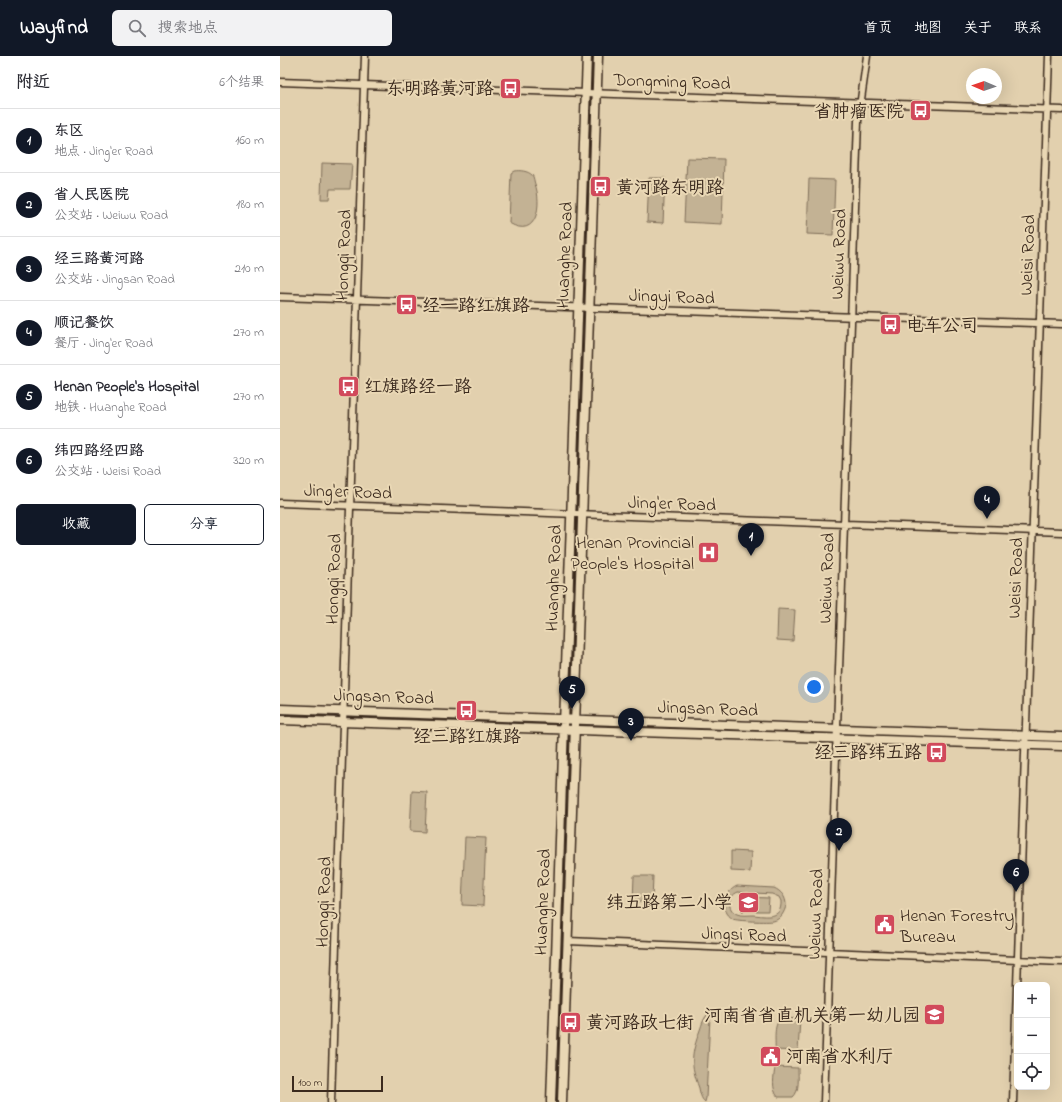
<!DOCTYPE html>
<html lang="zh">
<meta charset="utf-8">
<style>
body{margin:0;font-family:"Indie Flower","LXGW WenKai TC",sans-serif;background:#f2f2f3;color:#2b2b33}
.controls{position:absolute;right:12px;bottom:12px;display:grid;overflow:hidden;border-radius:6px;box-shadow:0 4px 16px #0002}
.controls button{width:36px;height:36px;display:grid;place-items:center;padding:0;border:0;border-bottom:1px solid #e1e1e2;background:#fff;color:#2b2b33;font:20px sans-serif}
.compass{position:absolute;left:686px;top:12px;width:36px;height:36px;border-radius:50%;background:#fff;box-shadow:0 4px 16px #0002;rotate:272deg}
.scale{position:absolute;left:12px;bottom:10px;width:91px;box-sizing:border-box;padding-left:4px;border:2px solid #3b2a1e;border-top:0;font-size:11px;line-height:14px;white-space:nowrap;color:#3b2a1e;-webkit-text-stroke:3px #e9d7b4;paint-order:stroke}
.you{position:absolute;left:534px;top:631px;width:14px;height:14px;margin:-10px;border:3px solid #fff;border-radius:50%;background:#1a73e8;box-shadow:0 0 0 6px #1a73e833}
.badge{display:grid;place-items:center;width:26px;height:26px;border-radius:50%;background:#111827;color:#fff;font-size:13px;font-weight:700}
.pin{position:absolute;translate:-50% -33px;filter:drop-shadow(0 1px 2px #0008)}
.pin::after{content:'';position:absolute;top:21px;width:14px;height:12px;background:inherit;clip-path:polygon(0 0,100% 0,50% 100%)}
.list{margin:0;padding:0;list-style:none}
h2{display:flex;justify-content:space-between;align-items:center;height:52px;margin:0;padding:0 16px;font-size:17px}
h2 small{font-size:13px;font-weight:400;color:#7c7c81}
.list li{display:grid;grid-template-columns:26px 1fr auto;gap:12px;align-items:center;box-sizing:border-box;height:64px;padding:0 16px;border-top:1px solid #e1e1e2}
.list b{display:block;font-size:15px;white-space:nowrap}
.list p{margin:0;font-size:13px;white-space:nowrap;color:#7c7c81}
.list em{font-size:13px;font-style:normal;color:#7c7c81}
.actions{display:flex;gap:8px;padding:12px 16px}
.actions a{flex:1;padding:9px 0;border:1px solid #111827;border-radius:6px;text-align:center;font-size:14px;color:#111827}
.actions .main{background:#111827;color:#fff}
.icon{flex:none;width:22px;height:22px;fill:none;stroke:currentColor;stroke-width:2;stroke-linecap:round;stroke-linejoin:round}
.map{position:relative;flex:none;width:782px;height:1046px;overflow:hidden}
header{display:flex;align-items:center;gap:24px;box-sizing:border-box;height:56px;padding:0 20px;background:#111827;color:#fff}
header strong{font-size:19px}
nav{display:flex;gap:22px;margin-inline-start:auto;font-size:14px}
.search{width:280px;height:36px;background:#f2f2f3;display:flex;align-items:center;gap:10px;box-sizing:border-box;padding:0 14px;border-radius:6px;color:#7c7c81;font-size:15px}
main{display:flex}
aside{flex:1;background:#fff}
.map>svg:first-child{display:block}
.green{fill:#c3b294;stroke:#7f6e59;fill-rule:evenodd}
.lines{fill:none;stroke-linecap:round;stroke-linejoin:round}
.minor-casing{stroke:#3b2a1e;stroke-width:9}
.major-casing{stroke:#3b2a1e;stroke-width:11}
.minor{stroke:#e9d7b4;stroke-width:6}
.major{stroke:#e9d7b4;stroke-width:8}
.labels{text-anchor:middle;stroke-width:4;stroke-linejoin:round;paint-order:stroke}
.street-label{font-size:18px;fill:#3b2a1e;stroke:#e9d7b4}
.poi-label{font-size:18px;fill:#3b2a1e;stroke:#e9d7b4;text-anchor:start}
</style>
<header>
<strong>Wayfind</strong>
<div class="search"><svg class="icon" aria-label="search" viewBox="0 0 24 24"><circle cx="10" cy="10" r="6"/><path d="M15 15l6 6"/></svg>搜索地点</div>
<nav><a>首页</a><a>地图</a><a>关于</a><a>联系</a></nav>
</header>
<main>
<aside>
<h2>附近<small>6个结果</small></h2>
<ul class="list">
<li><span class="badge">1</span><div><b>东区</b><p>地点 · Jing'er Road</p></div><em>160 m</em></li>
<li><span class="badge">2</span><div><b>省人民医院</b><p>公交站 · Weiwu Road</p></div><em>180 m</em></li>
<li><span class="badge">3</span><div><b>经三路黄河路</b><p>公交站 · Jingsan Road</p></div><em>210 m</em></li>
<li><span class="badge">4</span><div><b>顺记餐饮</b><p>餐厅 · Jing'er Road</p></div><em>270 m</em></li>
<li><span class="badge">5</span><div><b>Henan People's Hospital</b><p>地铁 · Huanghe Road</p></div><em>270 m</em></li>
<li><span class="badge">6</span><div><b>纬四路经四路</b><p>公交站 · Weisi Road</p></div><em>320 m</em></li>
</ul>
<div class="actions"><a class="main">收藏</a><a>分享</a></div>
</aside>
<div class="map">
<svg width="782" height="1046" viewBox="0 0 782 1046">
<rect width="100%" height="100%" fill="#e2d0ae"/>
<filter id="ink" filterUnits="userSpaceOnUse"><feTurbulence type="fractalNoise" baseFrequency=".025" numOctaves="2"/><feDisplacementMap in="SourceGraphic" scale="8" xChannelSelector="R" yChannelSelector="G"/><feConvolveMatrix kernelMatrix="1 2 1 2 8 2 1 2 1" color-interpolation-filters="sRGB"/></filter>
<g filter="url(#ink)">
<!-- green -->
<path class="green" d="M407,102L444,103L442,168L404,166Z
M42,107L72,108L70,133H50L49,143H41Z
M234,115C240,114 248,115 252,119C254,121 254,126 255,128C262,147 258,184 229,167L231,117Z
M369,122H385L383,167L367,166Z
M529,123L555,124L553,179L527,178Z
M498,553L515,554L513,585L497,584Z
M132,735L147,736L145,776L130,775Z
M185,781L206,782L203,850L182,849Z
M451,795L471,796L470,816L451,815Z
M354,820H373L372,846H353Z
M457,830L494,832C501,835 506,841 506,849C505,856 500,864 493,865C489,866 456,865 453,863C439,854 444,836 457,830ZM458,836L492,838L499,841L501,845C502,864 486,860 473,859C468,859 461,860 457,858C446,853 448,840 458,836Z
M463,841L489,842L488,855H462Z
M429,957L430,962L426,1042L425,1046C421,1043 420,1037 419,1032C410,1007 411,999 420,974C422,968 424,961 429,957Z
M503,962L520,963L518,995L495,994C496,984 492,966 503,962Z
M495,1011L518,1012C518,1021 520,1035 513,1041H498C491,1033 494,1020 495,1011Z"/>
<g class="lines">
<defs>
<path id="minor" d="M0,26L782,54
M0,241L782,268
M0,447L782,476
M288,885L782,906
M51,1046C64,697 71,349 85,0
M544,1046L578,65L587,0
M733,1046L769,0"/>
<path id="major" d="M0,653L782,681
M0,664L782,690
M271,1046L307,0
M282,1046L318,0"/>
</defs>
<!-- minor casing -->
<use href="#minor" class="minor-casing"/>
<!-- major casing -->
<use href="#major" class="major-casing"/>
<!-- minor -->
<use href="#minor" class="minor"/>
<!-- major -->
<use href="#major" class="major"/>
</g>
</g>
<!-- icons -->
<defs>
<symbol id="bus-square" viewBox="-11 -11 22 22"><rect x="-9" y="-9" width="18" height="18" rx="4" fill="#d1495b" stroke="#e9d7b4"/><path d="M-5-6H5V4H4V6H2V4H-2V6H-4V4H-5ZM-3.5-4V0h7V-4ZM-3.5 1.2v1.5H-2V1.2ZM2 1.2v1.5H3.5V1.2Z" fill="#fff"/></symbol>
<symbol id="hospital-square" viewBox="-11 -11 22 22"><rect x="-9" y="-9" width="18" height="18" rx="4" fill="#d1495b" stroke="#e9d7b4"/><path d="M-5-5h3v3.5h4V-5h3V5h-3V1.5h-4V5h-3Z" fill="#fff"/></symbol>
<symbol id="school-square" viewBox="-11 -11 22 22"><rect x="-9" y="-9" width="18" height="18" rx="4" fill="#d1495b" stroke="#e9d7b4"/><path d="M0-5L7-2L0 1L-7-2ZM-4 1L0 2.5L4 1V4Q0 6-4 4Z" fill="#fff"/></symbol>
<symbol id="civic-square" viewBox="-11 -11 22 22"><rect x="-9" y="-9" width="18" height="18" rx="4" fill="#d1495b" stroke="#e9d7b4"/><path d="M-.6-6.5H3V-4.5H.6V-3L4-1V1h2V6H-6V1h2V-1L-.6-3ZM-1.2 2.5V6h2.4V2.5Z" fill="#fff"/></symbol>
</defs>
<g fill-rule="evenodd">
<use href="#bus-square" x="218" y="20" width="25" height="25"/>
<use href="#bus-square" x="628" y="42" width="25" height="25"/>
<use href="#bus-square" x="308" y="118" width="25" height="25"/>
<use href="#bus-square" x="114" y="236" width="25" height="25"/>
<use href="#bus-square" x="598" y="256" width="25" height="25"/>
<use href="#bus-square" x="56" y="318" width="25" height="25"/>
<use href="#hospital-square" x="416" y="484" width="25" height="25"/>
<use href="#bus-square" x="174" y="642" width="25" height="25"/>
<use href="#bus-square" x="644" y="684" width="25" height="25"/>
<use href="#school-square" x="456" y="834" width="25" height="25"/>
<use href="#civic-square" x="592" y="856" width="25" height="25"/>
<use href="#school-square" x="642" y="946" width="25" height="25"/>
<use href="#bus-square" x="278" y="954" width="25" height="25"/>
<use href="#civic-square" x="478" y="988" width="25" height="25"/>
</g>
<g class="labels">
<!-- street labels -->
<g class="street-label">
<text transform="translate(392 25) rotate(2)" y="6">Dongming Road</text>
<text transform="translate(558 198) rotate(-88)" y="6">Weiwu Road</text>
<text transform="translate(63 199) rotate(-88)" y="6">Hongqi Road</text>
<text transform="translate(284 199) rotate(-88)" y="6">Huanghe Road</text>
<text transform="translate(747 199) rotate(-88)" y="6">Weisi Road</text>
<text transform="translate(392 240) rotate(2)" y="6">Jingyi Road</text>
<text transform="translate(68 435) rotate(2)" y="6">Jing'er Road</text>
<text transform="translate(392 447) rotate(2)" y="6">Jing'er Road</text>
<text transform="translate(273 522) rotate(-88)" y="6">Huanghe Road</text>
<text transform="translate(546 522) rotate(-88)" y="6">Weiwu Road</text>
<text transform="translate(735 522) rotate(-88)" y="6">Weisi Road</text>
<text transform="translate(53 523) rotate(-88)" y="6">Hongqi Road</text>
<text transform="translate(104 640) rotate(2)" y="6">Jingsan Road</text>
<text transform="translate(428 652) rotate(2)" y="6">Jingsan Road</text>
<text transform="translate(43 846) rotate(-88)" y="6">Hongqi Road</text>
<text transform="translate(262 846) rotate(-88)" y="6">Huanghe Road</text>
<text transform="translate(535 858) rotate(-88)" y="6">Weiwu Road</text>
<text transform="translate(464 878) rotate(2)" y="6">Jingsi Road</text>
</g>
<!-- poi labels -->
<g class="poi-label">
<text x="214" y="38" text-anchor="end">东明路黄河路</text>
<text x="624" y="61" text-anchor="end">省肿瘤医院</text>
<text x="336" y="137">黄河路东明路</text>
<text x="142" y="255">经一路红旗路</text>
<text x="626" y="275">电车公司</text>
<text x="84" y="336">红旗路经一路</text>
<text x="414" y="492" text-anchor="end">Henan Provincial<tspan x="414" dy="21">People's Hospital</tspan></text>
<text x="187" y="686" text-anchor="middle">经三路红旗路</text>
<text x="642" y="702" text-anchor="end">经三路纬五路</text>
<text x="452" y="852" text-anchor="end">纬五路第二小学</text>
<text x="620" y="865">Henan Forestry<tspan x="620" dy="21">Bureau</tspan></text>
<text x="640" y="965" text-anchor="end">河南省省直机关第一幼儿园</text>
<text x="306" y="972">黄河路政七街</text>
<text x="506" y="1006">河南省水利厅</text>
</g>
</g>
</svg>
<div class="controls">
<button>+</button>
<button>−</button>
<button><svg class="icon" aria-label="locate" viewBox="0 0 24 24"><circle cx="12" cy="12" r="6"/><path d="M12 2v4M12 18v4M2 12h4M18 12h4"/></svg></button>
</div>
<svg class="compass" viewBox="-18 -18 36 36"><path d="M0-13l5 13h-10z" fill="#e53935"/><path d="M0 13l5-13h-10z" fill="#7c7c81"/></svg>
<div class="scale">100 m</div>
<div class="you"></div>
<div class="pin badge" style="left:471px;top:500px">1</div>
<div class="pin badge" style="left:559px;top:795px">2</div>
<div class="pin badge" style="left:351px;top:685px">3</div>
<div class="pin badge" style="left:707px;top:463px">4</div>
<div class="pin badge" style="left:292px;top:653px">5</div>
<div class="pin badge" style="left:736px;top:836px">6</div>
</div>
</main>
